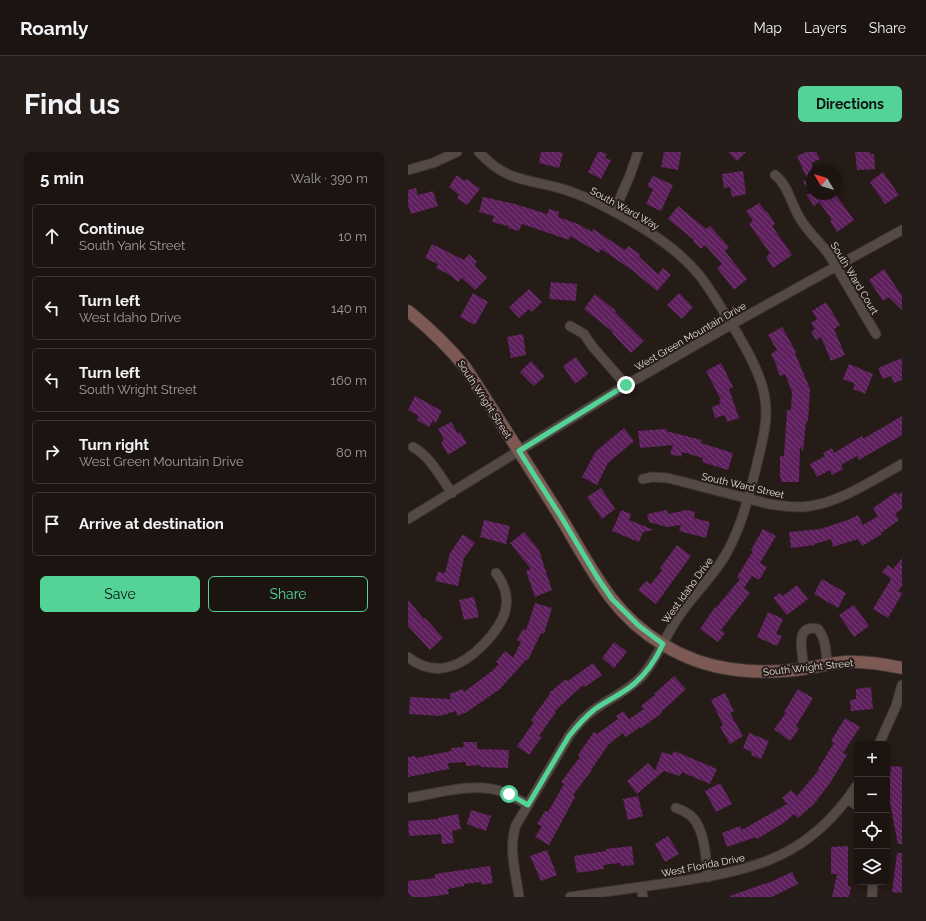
<!DOCTYPE html>
<meta charset="utf-8">
<style>
body{margin:0;font-family:Raleway,sans-serif;background:#251d1a;color:#f1f3f6}
.controls{position:absolute;right:12px;bottom:12px;display:grid;overflow:hidden;border-radius:6px;box-shadow:0 2px 6px #0003}
.controls button{width:36px;height:36px;display:grid;place-items:center;padding:0;border:0;border-bottom:1px solid #3a3331;background:#1c1411;color:#f1f3f6;font:20px sans-serif}
.compass{position:absolute;left:398px;top:12px;width:36px;height:36px;border-radius:50%;background:#1c1411;box-shadow:0 2px 6px #0003;rotate:308deg}
.stop{position:absolute;width:12px;height:12px;margin:-9px;border:3px solid #53d396;border-radius:50%;background:#fff}
.stop.end{background:#53d396;border-color:#fff;box-shadow:0 1px 4px #0008}
.list{margin:0;padding:0;list-style:none}
h2{display:flex;justify-content:space-between;align-items:center;height:52px;margin:0;padding:0 16px;font-size:17px}
h2 small{font-size:13px;font-weight:400;color:#a09e9f}
.list li{display:grid;grid-template-columns:26px 1fr auto;gap:12px;align-items:center;box-sizing:border-box;height:64px;margin:0 8px 8px;padding:0 8px;border:1px solid #3a3331;border-radius:6px}
.list b{display:block;font-size:15px;white-space:nowrap}
.list p{margin:0;font-size:13px;white-space:nowrap;color:#a09e9f}
.list em{font-size:13px;font-style:normal;color:#a09e9f}
.actions{display:flex;gap:8px;padding:12px 16px}
.actions a{flex:1;padding:9px 0;border:1px solid #53d396;border-radius:6px;text-align:center;font-size:14px;color:#53d396}
.actions .main{background:#53d396;color:#111}
.icon{flex:none;width:22px;height:22px;fill:none;stroke:currentColor;stroke-width:2;stroke-linecap:round;stroke-linejoin:round}
.map{position:relative;flex:none;width:494px;height:745px;overflow:hidden;border-radius:6px}
header{display:flex;align-items:center;gap:24px;box-sizing:border-box;height:56px;padding:0 20px;background:#1c1411;border-bottom:1px solid #3a3331}
header strong{font-size:19px}
nav{display:flex;gap:22px;margin-inline-start:auto;font-size:14px}
.intro{display:flex;align-items:center;justify-content:space-between;box-sizing:border-box;height:96px;padding:0 24px}
h1{margin:0;font-size:28px}
.button{padding:10px 18px;border-radius:6px;background:#53d396;color:#111;font-size:14px;font-weight:700}
main{display:flex;gap:24px;padding:0 24px}
aside{flex:1;background:#1c1411;border-radius:6px;box-shadow:0 2px 6px #0003}
.map>svg:first-child{display:block}
.building{fill:url(#building-back-hatch)}
.lines{fill:none;stroke-linecap:round;stroke-linejoin:round}
.street-casing{stroke:#3d3533;stroke-width:11}
.secondary-casing{stroke:#3d3533;stroke-width:14}
.street{stroke:#544944;stroke-width:9}
.secondary{stroke:#7c5a53;stroke-width:12}
.route{stroke:#53d396;stroke-width:5}
.labels{text-anchor:middle;stroke-width:4;stroke-linejoin:round;paint-order:stroke}
.street-label{font-size:10px;fill:#e3dcd9;stroke:#251b17}
</style>
<header>
<strong>Roamly</strong>
<nav><a>Map</a><a>Layers</a><a>Share</a></nav>
</header>
<div class="intro"><h1>Find us</h1><a class="button">Directions</a></div>
<main>
<aside>
<h2>5 min<small>Walk · 390 m</small></h2>
<ul class="list">
<li><svg class="icon" aria-label="ahead" viewBox="0 0 24 24"><path d="M12 20V5M6 11l6-6 6 6"/></svg><div><b>Continue</b><p>South Yank Street</p></div><em>10 m</em></li>
<li><svg class="icon" aria-label="left" viewBox="0 0 24 24"><path d="M17 20v-9H6M10 6l-5 5 5 5"/></svg><div><b>Turn left</b><p>West Idaho Drive</p></div><em>140 m</em></li>
<li><svg class="icon" aria-label="left" viewBox="0 0 24 24"><path d="M17 20v-9H6M10 6l-5 5 5 5"/></svg><div><b>Turn left</b><p>South Wright Street</p></div><em>160 m</em></li>
<li><svg class="icon" aria-label="right" viewBox="0 0 24 24"><path d="M7 20v-9h11M14 6l5 5-5 5"/></svg><div><b>Turn right</b><p>West Green Mountain Drive</p></div><em>80 m</em></li>
<li><svg class="icon" aria-label="arrive" viewBox="0 0 24 24"><path d="M6 21V4h12l-3 4 3 4H6"/></svg><div><b>Arrive at destination</b></div></li>
</ul>
<div class="actions"><a class="main">Save</a><a>Share</a></div>
</aside>
<div class="map">
<svg width="494" height="745" viewBox="0 0 494 745">
<defs>
<pattern id="building-back-hatch" width="6" height="6" patternUnits="userSpaceOnUse"><rect width="6" height="6" fill="#5f205e"/><path d="M-1 5l2 2M0 0l6 6M5-1l2 2" fill="none" stroke="#764074"/></pattern>
</defs>
<rect width="100%" height="100%" fill="#251b17"/>
<!-- building -->
<path class="building" d="M133,0H150L155,1L151,16L131,11Z
M190,0H194L199,2L197,6L203,8L193,27L180,20Z
M256,0H273L270,18L253,15Z
M320,0H338L329,9Z
M398,0H408L412,7L404,11V42H427L446,68L429,80L422,69L424,68L411,50L406,54L398,42H404L395,30L399,27L389,4Z
M447,0H462V2H466L467,17L449,18Z
M335,19L338,42L324,45L322,35L316,36L314,22Z
M475,20L491,43L477,52L462,30Z
M49,23L57,29L59,27L72,37L59,53L49,46L51,43L41,35Z
M245,24L265,33L253,59L238,52L245,37L239,34Z
M8,36L10,43L25,39L30,54L3,62L0,53V38Z
M75,45L107,52L139,62L141,57L151,60L150,65L170,72L184,80L185,77L217,98L220,94L232,102L231,105L250,122L255,116L263,123L249,139L224,118L193,97L191,101L162,84L161,88L114,72L111,79L100,76V74L84,70L86,64L71,60Z
M351,51L358,60L359,59L367,72L364,74L384,103L365,116L358,105L362,101L341,72L345,69L338,59Z
M270,54L298,77L302,74L321,95L317,99L339,127L326,138L309,116L314,112L297,93L293,97L285,89L286,88L260,67Z
M24,92L56,108L61,102L69,110L66,113L79,126L67,138L54,126L50,130L42,123L28,116L30,112L17,106Z
M476,117L494,144V158L481,145L475,149L461,128Z
M143,130L169,132L168,149L141,147Z
M121,137L134,150L124,160L121,157L111,166L101,155Z
M65,141L80,150L67,173L52,165Z
M271,141L285,155L274,167L259,153Z
M187,142L208,159L207,160L236,189L223,201L204,181L205,180L176,157Z
M418,150L432,173L426,177L437,203L423,209L413,185L408,188L403,180L407,177L403,171L409,167L404,159Z
M374,175L388,200L387,201L402,237L400,270L398,269L395,300L392,294L391,330H373V325H372V304H376L379,258H383L384,240L377,222L372,224L368,214H369L363,202L369,198L360,183Z
M115,182L118,203L103,206L99,185Z
M168,205L180,222L167,232L155,214Z
M494,206V228L486,231L483,224L475,227L470,216Z
M123,209L137,224L126,234L112,220Z
M313,211L325,235L321,237L331,266L319,270L317,263L307,266L304,255L312,252L311,248H313L298,219Z
M441,212L465,222L457,242L445,237L447,232L435,227Z
M7,244L34,259L27,272L25,268L21,275L9,268L11,264L0,258Z
M494,264V283L451,308L449,304L433,313L435,317L424,323L422,318L409,325L402,312L417,304L415,301L424,296L426,301L454,284L455,287Z
M43,270L50,282L52,280L59,291L40,303L33,290L36,288L30,277Z
M216,276L226,289L200,311L189,333L174,325L188,299Z
M258,277V279L294,288L293,291L325,301L320,318L294,310L295,306L274,300L273,305L262,302L265,293L232,296L230,279Z
M193,336L207,357L194,367L179,345Z
M488,340L490,343L494,340V357L487,362L491,368L473,381L474,382L454,394L450,387L425,395L423,387L407,392V393L383,396L381,380L412,377L440,368L450,363L455,373L470,364L465,356Z
M213,358L223,362L221,368L246,378L235,380L231,390L204,379Z
M259,358L260,362L279,358L287,360L286,366L302,370L298,386L271,379L273,373L259,375L241,370L239,362Z
M76,368L102,374L98,392L72,385Z
M355,377L368,384L352,411L359,415L351,428L344,424L336,436L342,441L313,478L317,481L310,490L292,477L307,455L308,456L332,427L329,425L345,399L343,398Z
M116,380L131,398L144,438L127,445L118,419L123,417L102,391Z
M55,382L67,391L56,406L50,434L27,429L30,420L37,421L42,401Z
M269,393L283,404L248,452L230,438L238,429L243,432L254,418L252,416Z
M494,406V434L490,439L494,441V442L480,466L465,457L483,427L474,420L480,413L485,417Z
M414,427L438,441L430,456L406,442Z
M389,433L400,447L379,463L365,446L372,441L375,444Z
M66,445L71,465L56,468L51,448Z
M0,448L16,467L17,466L35,486L22,498L0,474Z
M127,451L144,456L136,482L133,481L120,508H118L92,537L59,560L49,564L48,559L32,564L1,562L2,545L43,547L41,542L55,537L56,540L84,519L91,512L88,510L97,499L105,506L113,490L109,488L115,477L118,478Z
M446,453L461,474L446,485L431,463Z
M360,460L375,467L368,482L374,484L369,494L349,485Z
M206,490L219,500L206,516L194,506Z
M185,511L194,523L177,535L175,533L147,559L148,560L131,584L134,585L121,603L109,594L126,570L123,568L142,542L141,541L158,527L160,529Z
M266,524L278,537L253,560L254,561L233,576L232,575L218,585L215,581L201,592L183,618H184L165,643L167,645L141,693L127,685L134,674L129,672L137,659L140,660L156,632L153,630L172,605L170,603L186,580L189,582L210,567L208,564L215,559L221,567L236,557L233,554L247,543L246,542Z
M463,535L465,557L443,559L442,548L448,547V537Z
M390,537L405,546L388,574L391,577L382,589L366,577L378,561L376,560Z
M317,541L326,559L322,561L335,584L322,592L312,575L315,573L303,548Z
M437,566L452,575L435,601L439,603L422,631L406,652L390,666L386,662L377,670L349,687L348,685L319,695L314,681L332,674L334,678L379,652L374,646L383,638L389,644L411,618L410,617L426,591L423,589Z
M341,581L361,589L353,607L343,603L344,600L335,596Z
M55,590H69V597L101,598L100,616L73,615V613L58,614V610L40,611L41,617L0,625V605L7,604L8,606L43,599V596L56,595Z
M266,599L309,617L302,632L274,620L272,624L256,619L229,642L219,629L240,611L247,619L254,600L264,603Z
M483,614L494,615V692H490L480,641Z
M310,632H313L324,652L308,660L297,639Z
M230,644L235,664L220,668L215,647Z
M63,658L83,664L78,679L59,672Z
M50,662L53,677L44,679L46,691L34,692L33,682L1,684L0,669L30,667V666Z
M260,684L271,702L257,710L247,692Z
M224,694L226,713L213,714L212,711L195,713L196,717L169,721L166,704L198,699V697Z
M440,694V734L443,735L441,745H424L429,722H423V695Z
M139,698L149,723L133,729L122,704Z
M489,701H494V741L484,740Z
M82,714L85,731L74,733L73,730L56,732V734L40,737L41,742L20,745H0V729L27,726V722Z
M384,720L390,732L364,745H322V744L358,731V732Z"/>
<g class="lines">
<defs>
<path id="street" d="M71,0C100,32 121,26 158,38C185,47 219,66 244,82C262,94 279,108 292,124C302,137 310,151 319,165C331,183 350,216 355,237C357,244 358,253 358,261C358,280 352,298 348,316C340,347 332,380 315,407C302,427 284,445 271,464C258,483 250,505 235,523C222,538 202,546 186,558C176,565 168,574 161,584L108,673C100,696 108,721 111,745
M0,18L25,11L49,0
M367,23C381,34 383,53 393,68C401,81 413,91 422,104L468,182
M206,60L222,23L230,0
M162,174L176,182L184,194L218,233
M5,295C22,304 33,326 44,341
M235,327L244,325L260,326L361,352C372,354 383,355 395,355C430,352 463,329 494,312
M0,367L218,233L324,172L494,78
M0,505C27,527 55,514 76,492C97,470 108,448 88,421
M396,516C395,503 385,471 410,477C418,487 418,500 419,512
M471,592L488,554L494,533
M0,646C26,642 67,630 92,639C102,642 111,648 120,653
M440,647L449,654
M268,656C274,658 280,661 284,665C297,677 298,708 300,725
M233,735L235,745
M162,745C197,740 232,735 267,730C347,718 402,705 449,633
M464,745L465,730"/>
<path id="secondary" d="M0,159C21,176 40,194 57,215C87,261 116,307 145,353C165,384 181,417 203,446C231,483 276,511 323,517C347,521 371,520 395,517C409,515 423,511 437,510C456,509 475,512 494,516"/>
</defs>
<!-- street casing -->
<use href="#street" class="street-casing"/>
<!-- secondary casing -->
<use href="#secondary" class="secondary-casing"/>
<!-- street -->
<use href="#street" class="street"/>
<!-- secondary -->
<use href="#secondary" class="secondary"/>
</g>
<g class="lines">
<!-- route -->
<path class="route" d="M101,642L120,653L161,584C169,574 177,565 187,557C200,548 214,542 226,532C239,521 248,507 255,492L231,474L204,447L189,425L155,368L111,299L218,233"/>
</g>
<g class="labels">
<!-- street labels -->
<g class="street-label">
<text transform="translate(217 56) rotate(29)" y="4">South Ward Way</text>
<text transform="translate(447 126) rotate(59)" y="4">South Ward Court</text>
<text transform="translate(282 184) rotate(-30)" y="4">West Green Mountain Drive</text>
<text transform="translate(77 247) rotate(57)" y="4">South Wright Street</text>
<text transform="translate(335 333) rotate(13)" y="4">South Ward Street</text>
<text transform="translate(279 438) rotate(-54)" y="4">West Idaho Drive</text>
<text transform="translate(400 515) rotate(-6)" y="4">South Wright Street</text>
<text transform="translate(295 713) rotate(-11)" y="4">West Florida Drive</text>
</g>
</g>
</svg>
<div class="controls">
<button>+</button>
<button>−</button>
<button><svg class="icon" aria-label="locate" viewBox="0 0 24 24"><circle cx="12" cy="12" r="6"/><path d="M12 2v4M12 18v4M2 12h4M18 12h4"/></svg></button>
<button><svg class="icon" aria-label="layers" viewBox="0 0 24 24"><path d="M12 4l9 5-9 5-9-5zM3 14l9 5 9-5"/></svg></button>
</div>
<svg class="compass" viewBox="-18 -18 36 36"><path d="M0-13l5 13h-10z" fill="#e53935"/><path d="M0 13l5-13h-10z" fill="#a09e9f"/></svg>
<div class="stop" style="left:101px;top:642px"></div>
<div class="stop end" style="left:218px;top:233px"></div>
</div>
</main>
